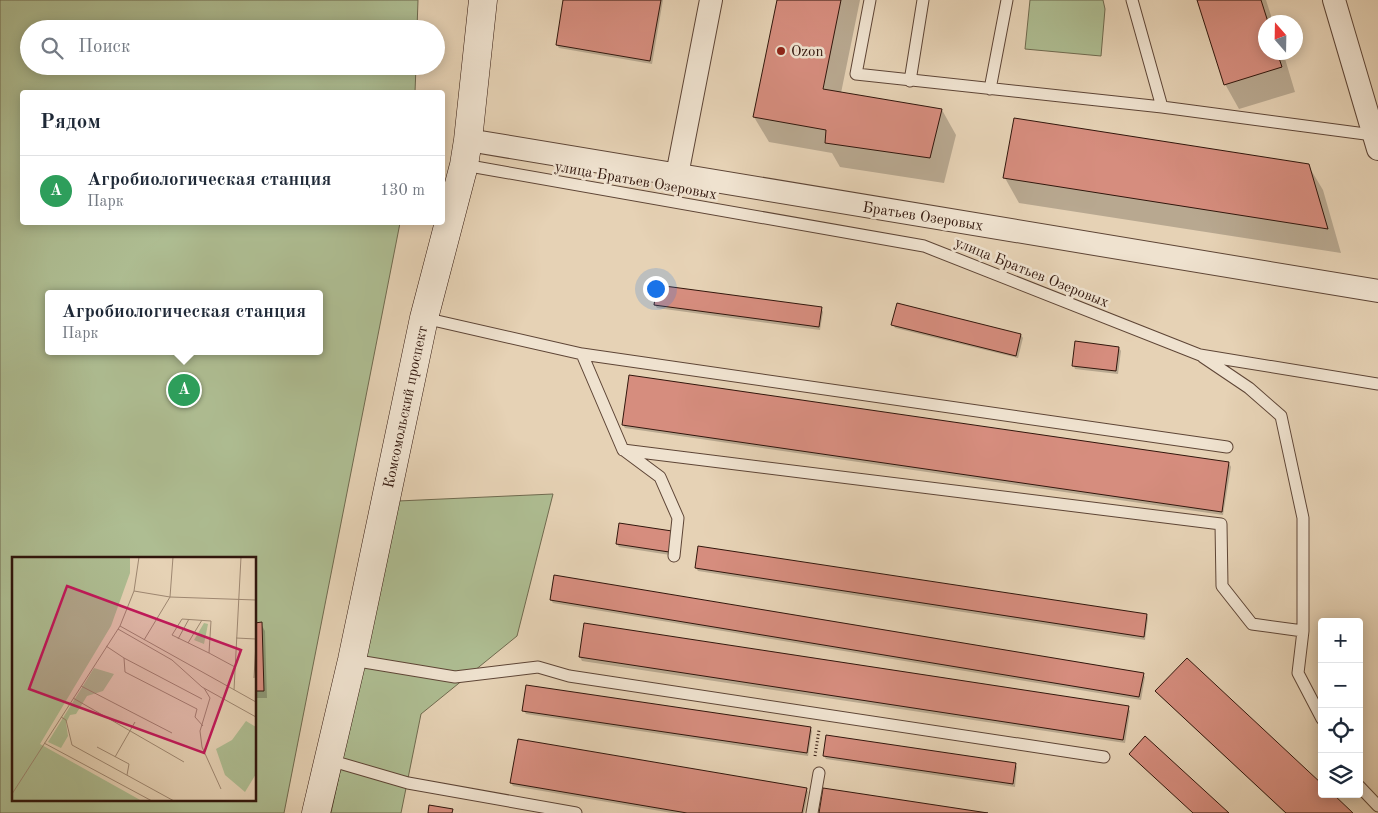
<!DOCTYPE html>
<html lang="ru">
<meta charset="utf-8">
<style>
body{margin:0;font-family:"Old Standard TT",serif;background:#f6f6f7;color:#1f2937}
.controls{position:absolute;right:15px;bottom:15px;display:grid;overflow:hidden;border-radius:5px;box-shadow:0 2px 12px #0003}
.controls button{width:45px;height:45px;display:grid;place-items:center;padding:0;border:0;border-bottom:1px solid #e0e1e3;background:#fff;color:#1f2937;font:25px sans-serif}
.compass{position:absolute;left:1258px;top:15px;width:45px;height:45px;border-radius:50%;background:#fff;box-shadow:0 2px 12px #0003;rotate:340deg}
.you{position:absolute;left:655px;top:288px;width:18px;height:18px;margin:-12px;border:4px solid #fff;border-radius:50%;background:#1a73e8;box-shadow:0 0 0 8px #1a73e833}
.badge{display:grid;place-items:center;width:32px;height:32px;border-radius:50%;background:#8f2418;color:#fff;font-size:16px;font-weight:700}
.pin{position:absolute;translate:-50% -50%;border:2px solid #fff;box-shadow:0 1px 5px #0006}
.popup{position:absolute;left:45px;top:290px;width:278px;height:65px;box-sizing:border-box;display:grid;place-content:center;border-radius:5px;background:#fff;filter:drop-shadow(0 1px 4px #0005);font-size:16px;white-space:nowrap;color:#747a83}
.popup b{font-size:19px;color:#1f2937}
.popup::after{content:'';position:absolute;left:50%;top:100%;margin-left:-10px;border:10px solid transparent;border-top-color:#fff}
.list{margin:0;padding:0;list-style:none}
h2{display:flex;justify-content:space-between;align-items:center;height:65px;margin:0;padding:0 20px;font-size:21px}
h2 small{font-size:16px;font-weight:400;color:#747a83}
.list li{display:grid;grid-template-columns:32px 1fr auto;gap:15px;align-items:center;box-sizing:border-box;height:70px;padding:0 20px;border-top:1px solid #e0e1e3}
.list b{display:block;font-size:19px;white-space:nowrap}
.list p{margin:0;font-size:16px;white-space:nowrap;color:#747a83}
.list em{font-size:16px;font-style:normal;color:#747a83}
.icon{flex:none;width:28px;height:28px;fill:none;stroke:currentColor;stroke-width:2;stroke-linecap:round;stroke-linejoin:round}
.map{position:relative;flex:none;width:1378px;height:813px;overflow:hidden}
.search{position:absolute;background:#fff;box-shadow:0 2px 12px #0003;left:20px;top:20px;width:425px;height:55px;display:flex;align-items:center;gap:12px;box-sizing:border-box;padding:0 18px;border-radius:28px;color:#747a83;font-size:19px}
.panel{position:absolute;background:#fff;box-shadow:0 2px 12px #0003;left:20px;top:90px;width:425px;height:135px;border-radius:5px}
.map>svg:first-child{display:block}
.green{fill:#aebd92;stroke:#706a4f;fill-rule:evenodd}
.shadow{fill:#0003}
.building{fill:#d68d7e;stroke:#31160c}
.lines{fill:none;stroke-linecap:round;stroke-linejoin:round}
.lane-casing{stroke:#5e4536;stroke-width:13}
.street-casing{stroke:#5e4536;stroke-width:24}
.secondary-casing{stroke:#31160c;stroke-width:29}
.path{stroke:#31160c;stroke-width:3;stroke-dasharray:1 2.5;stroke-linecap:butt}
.lane{stroke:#efe2cf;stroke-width:11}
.street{stroke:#efe2cf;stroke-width:22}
.secondary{stroke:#efe2cf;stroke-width:28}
.poi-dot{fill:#8f2418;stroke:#efe2cf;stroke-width:2}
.labels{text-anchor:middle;stroke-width:5;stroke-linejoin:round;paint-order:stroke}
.poi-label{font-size:15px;fill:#31160c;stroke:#efe2cf;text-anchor:start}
.street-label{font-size:15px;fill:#31160c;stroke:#efe2cf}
.inset-road{fill:none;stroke:#9e8771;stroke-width:1}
.view{fill:#c2185b;fill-opacity:0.15;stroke:#c2185b;stroke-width:2.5}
.inset-edge{fill:none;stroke:#31160c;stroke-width:2.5}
</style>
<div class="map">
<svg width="1378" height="813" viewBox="0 0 1378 813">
<rect width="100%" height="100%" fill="#e6d2b5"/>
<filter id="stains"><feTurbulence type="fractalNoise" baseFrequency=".004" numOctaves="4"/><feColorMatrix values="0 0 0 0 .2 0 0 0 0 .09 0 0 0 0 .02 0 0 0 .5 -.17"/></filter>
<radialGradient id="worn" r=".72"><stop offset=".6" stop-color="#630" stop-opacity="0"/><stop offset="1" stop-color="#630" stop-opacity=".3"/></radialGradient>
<!-- green -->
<path class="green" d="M0,0H418L417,29H29V66H416L415,92H22V222L400,223L284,813H0ZM49,294H319V351H49ZM14,558H255V799H14Z
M1030,0H1103L1105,9L1101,56L1025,49Z
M553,494L517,636L421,714L401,813H331L398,501Z"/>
<!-- shadow -->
<path class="shadow" d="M564,0H663L652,64L559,48L557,45Z
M778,0H860L841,93L942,110L956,135L944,183L840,167L832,153L769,142L754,117Z
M1199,0H1266L1273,22H1266V52H1283L1295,92L1239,109L1225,84Z
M1308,165L1323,190L1341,253L1019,203L1005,178Z
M655,305L821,308L823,312L820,330L657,308Z
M893,324L1021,335L1023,338L1018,358L895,328Z
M1119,348L1121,351L1118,374L1075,369L1074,366Z
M623,425L1229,463L1231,467L1223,515L625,428Z
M671,532L670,555L619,547L617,544Z
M696,568L1147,615L1148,618L1145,640L698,571Z
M551,600L1143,674L1145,677L1141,700L553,603Z
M255,624H261L265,631L267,698H255Z
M585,625L1128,708L1130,711L1125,743L582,661L580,657Z
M1157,691L1322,794L1351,813H1285L1159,695Z
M524,711L810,728L812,731L808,756L526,714Z
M827,737L1015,764L1017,767L1015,787L826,759L824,756Z
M511,783L806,789L808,792L804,813H672L513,786Z"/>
<!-- building -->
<path class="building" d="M563,0H661L650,61L556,45Z
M777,0H841L823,89L942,109L930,158L825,143L826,130L753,117Z
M1197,0H1261L1268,22H1266V52H1277L1282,67L1224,85Z
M1014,118L1309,164L1328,229L1003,178Z
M657,285L822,307L819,327L654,305Z
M897,303L1021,334L1016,356L891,325Z
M1075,341L1119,347L1116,371L1072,366Z
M629,375L1229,462L1222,512L622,425Z
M619,523L672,531L669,552L616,544Z
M698,546L1147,614L1144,637L695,568Z
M554,575L1144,673L1139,697L550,600Z
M262,622L264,691H255V623Z
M584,623L1129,706L1123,740L579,657Z
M1187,658L1322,784V794H1333L1353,813H1286L1155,691Z
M526,685L811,727L807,753L522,711Z
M826,735L1016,763L1013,784L823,756Z
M1145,736L1229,813H1193L1129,754Z
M518,739L807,788L802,813H687L510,783Z
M823,788L988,813H819Z
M429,805L453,809L452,813H428Z"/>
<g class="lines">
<defs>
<path id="lane" d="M870,0L856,74L1162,107
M1132,0L1162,107L1373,135
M910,81L923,0
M990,89L1007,0
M464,165L924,246L1200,355L1378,384
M424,318L582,354L623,450L1221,524L1222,586L1252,624L1303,631
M582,354L1227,447
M1203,357L1249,388L1281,416L1303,518V631L1298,673L1322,719
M625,451L660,477L678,518L674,556
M352,660L455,677L538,667L569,676L1104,757
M329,760L408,783L576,813
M1359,786L1378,806
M812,813L819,773"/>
<path id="street" d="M1334,0L1378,149
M468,140L1378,291
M677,175L711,0"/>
<path id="secondary" d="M316,813L352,660L424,318L464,165L468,140L483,0"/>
</defs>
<!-- lane casing -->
<use href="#lane" class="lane-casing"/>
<!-- street casing -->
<use href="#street" class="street-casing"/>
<!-- secondary casing -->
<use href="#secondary" class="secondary-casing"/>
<!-- path -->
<path class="path" d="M815,756L819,730"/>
<!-- lane -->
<use href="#lane" class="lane"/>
<!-- street -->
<use href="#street" class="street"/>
<!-- secondary -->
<use href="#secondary" class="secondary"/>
</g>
<!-- markers -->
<circle class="poi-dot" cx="781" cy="51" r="5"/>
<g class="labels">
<!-- poi labels -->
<g class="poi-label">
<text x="791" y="56">Ozon</text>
</g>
<!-- street labels -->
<g class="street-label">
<text transform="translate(636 180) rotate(10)" y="5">улица Братьев Озеровых</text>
<text transform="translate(923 216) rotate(9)" y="5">Братьев Озеровых</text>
<text transform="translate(1032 272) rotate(22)" y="5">улица Братьев Озеровых</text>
<text transform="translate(405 407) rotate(-78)" y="5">Комсомольский проспект</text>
</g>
</g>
<!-- overview -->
<g transform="translate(12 557)">
<rect width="244" height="244" fill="#e6d2b5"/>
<path d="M0,0H118V16L99,69L28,187L130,244H0ZM192,66L196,67L192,87L182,83ZM82,111L102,117L91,134L75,139L64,157L58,158L54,166L56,179L49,191L36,185ZM234,164L244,170V217L233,235L213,218L204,192L220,183Z" fill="#aebd92"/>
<path class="inset-road" d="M122,34L158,40L244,43M108,69L244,145M106,72L160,103L190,130L244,160M224,81L244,82M166,82L177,62M132,83L158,40L161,0M176,86L190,63M94,89L112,101L113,115L185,152L183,160L191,169M197,96L160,78L170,62L199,64L197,96L223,110M112,101L190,142M242,121L244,86M69,129L160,176M192,131L198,141L188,174L190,190L209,232M222,133L229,0M61,141L172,205M49,160L54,163L60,188L162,244M32,186L140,244M85,190L117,207L115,218M103,200L123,165M0,237L108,69L122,34L127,0"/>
<path class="view" d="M55,29L229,93L192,196L17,132Z"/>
<rect width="244" height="244" class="inset-edge"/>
</g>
<rect width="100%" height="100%" filter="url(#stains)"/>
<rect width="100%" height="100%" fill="url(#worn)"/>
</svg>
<div class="controls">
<button>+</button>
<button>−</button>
<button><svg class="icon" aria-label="locate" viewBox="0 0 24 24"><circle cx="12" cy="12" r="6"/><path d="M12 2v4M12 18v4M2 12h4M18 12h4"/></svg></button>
<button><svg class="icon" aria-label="layers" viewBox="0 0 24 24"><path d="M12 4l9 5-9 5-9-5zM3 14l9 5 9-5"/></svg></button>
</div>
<svg class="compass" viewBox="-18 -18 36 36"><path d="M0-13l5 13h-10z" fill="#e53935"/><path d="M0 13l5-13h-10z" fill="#747a83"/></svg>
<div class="you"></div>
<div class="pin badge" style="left:184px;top:390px;background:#2e9e5b">A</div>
<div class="popup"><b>Агробиологическая станция</b>Парк</div>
<div class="search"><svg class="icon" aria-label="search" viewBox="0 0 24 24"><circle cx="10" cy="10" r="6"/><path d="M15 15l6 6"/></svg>Поиск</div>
<section class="panel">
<h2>Рядом<small></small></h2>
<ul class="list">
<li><span class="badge" style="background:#2e9e5b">A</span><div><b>Агробиологическая станция</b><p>Парк</p></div><em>130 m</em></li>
</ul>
</section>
</div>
